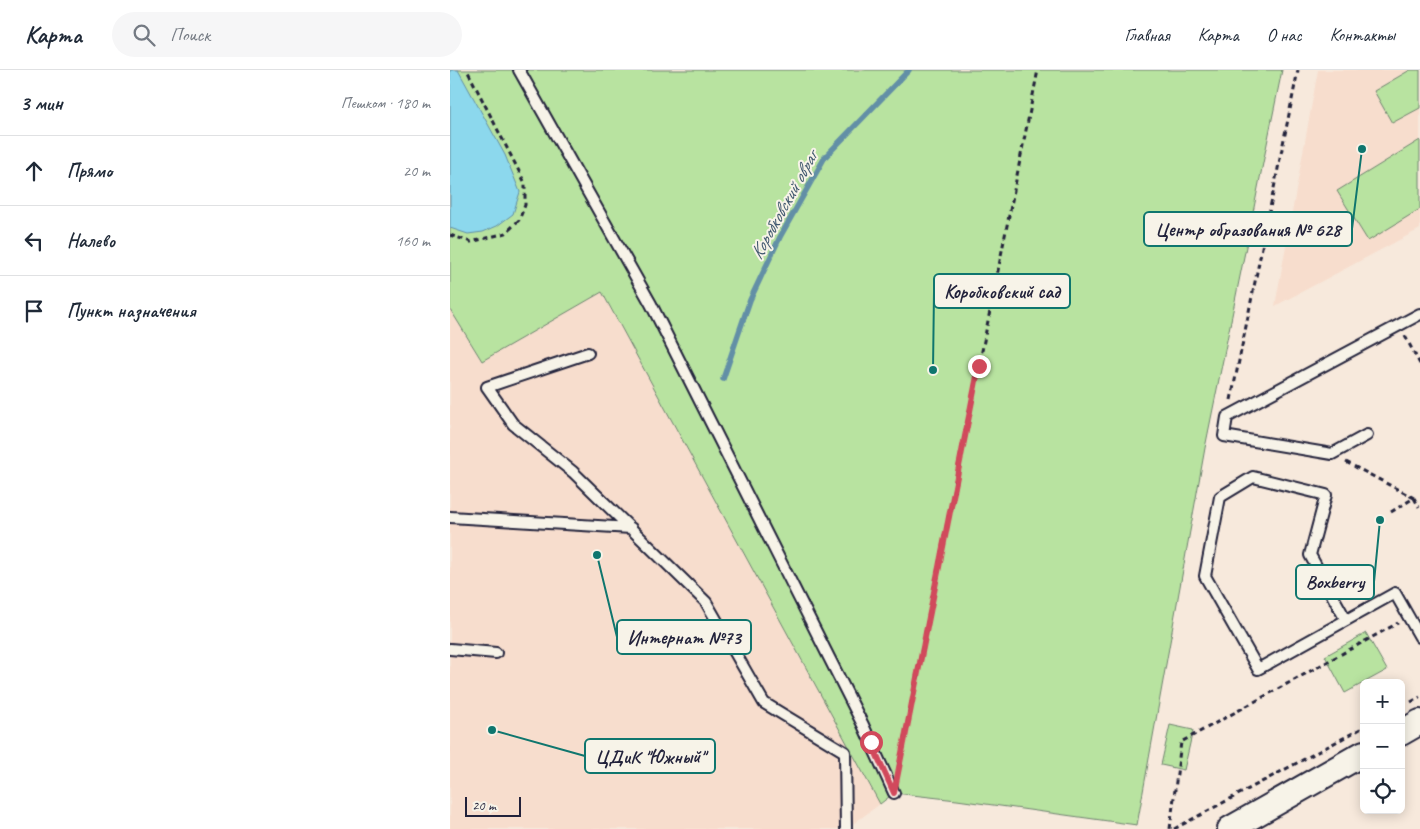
<!DOCTYPE html>
<html lang="ru">
<meta charset="utf-8">
<style>
body{margin:0;font-family:Caveat,sans-serif;background:#f6f6f7;color:#1f2937}
.controls{position:absolute;right:15px;bottom:15px;display:grid;overflow:hidden;border-radius:8px;box-shadow:0 2px 12px #0003}
.controls button{width:45px;height:45px;display:grid;place-items:center;padding:0;border:0;border-bottom:1px solid #e0e1e3;background:#fff;color:#1f2937;font:25px sans-serif}
.scale{position:absolute;left:15px;bottom:12px;width:56px;box-sizing:border-box;padding-left:5px;border:2px solid #22223b;border-top:0;font-size:14px;line-height:18px;white-space:nowrap;color:#22223b;-webkit-text-stroke:4px #f7f3e8;paint-order:stroke}
.stop{position:absolute;width:15px;height:15px;margin:-11px;border:4px solid #d1495b;border-radius:50%;background:#fff}
.stop.end{background:#d1495b;border-color:#fff;box-shadow:0 1px 5px #0008}
.list{margin:0;padding:0;list-style:none}
h2{display:flex;justify-content:space-between;align-items:center;height:65px;margin:0;padding:0 20px;font-size:21px}
h2 small{font-size:16px;font-weight:400;color:#747a83}
.list li{display:grid;grid-template-columns:32px 1fr auto;gap:15px;align-items:center;box-sizing:border-box;height:70px;padding:0 20px;border-top:1px solid #e0e1e3}
.list b{display:block;font-size:19px;white-space:nowrap}
.list em{font-size:16px;font-style:normal;color:#747a83}
.icon{flex:none;width:28px;height:28px;fill:none;stroke:currentColor;stroke-width:2;stroke-linecap:round;stroke-linejoin:round}
.map{position:relative;flex:none;width:970px;height:759px;overflow:hidden}
header{display:flex;align-items:center;gap:30px;box-sizing:border-box;height:70px;padding:0 25px;background:#fff;border-bottom:1px solid #e0e1e3}
header strong{font-size:24px}
nav{display:flex;gap:28px;margin-inline-start:auto;font-size:18px}
.search{width:350px;height:45px;background:#f6f6f7;display:flex;align-items:center;gap:12px;box-sizing:border-box;padding:0 18px;border-radius:28px;color:#747a83;font-size:19px}
main{display:flex}
aside{flex:1;background:#fff}
.map>svg:first-child{display:block}
.built{fill:#f7ddcd}
.green{fill:#b8e3a0;stroke:#6d826e}
.water{fill:#8cd8ed;stroke:#628fa6}
.lines{fill:none;stroke-linecap:round;stroke-linejoin:round}
.stream{stroke:#628fa6;stroke-width:5.5}
.service-casing{stroke:#22223b;stroke-width:14}
.tertiary-casing{stroke:#22223b;stroke-width:28}
.path{stroke:#22223b;stroke-width:3;stroke-dasharray:5 4;stroke-linecap:butt}
.service{stroke:#f7f3e8;stroke-width:10}
.tertiary{stroke:#f7f3e8;stroke-width:24}
.route{stroke:#d1495b;stroke-width:6}
.labels{text-anchor:middle;stroke-width:4;stroke-linejoin:round;paint-order:stroke}
.water-label{font-size:19px;font-style:italic;fill:#425970;stroke:#f7f3e8}
.leader{fill:none;stroke:#0f766e;stroke-width:2}
.callout-dot{fill:#0f766e;stroke:#f7f3e8;stroke-width:2}
.callout{fill:#f7f3e8;stroke:#0f766e;stroke-width:2}
.callout-label{font-size:19px;text-anchor:middle;font-weight:bold;fill:#22223b}
</style>
<header>
<strong>Карта</strong>
<div class="search"><svg class="icon" aria-label="search" viewBox="0 0 24 24"><circle cx="10" cy="10" r="6"/><path d="M15 15l6 6"/></svg>Поиск</div>
<nav><a>Главная</a><a>Карта</a><a>О нас</a><a>Контакты</a></nav>
</header>
<main>
<aside>
<h2>3 мин<small>Пешком · 180 m</small></h2>
<ul class="list">
<li><svg class="icon" aria-label="ahead" viewBox="0 0 24 24"><path d="M12 20V5M6 11l6-6 6 6"/></svg><div><b>Прямо</b></div><em>20 m</em></li>
<li><svg class="icon" aria-label="left" viewBox="0 0 24 24"><path d="M17 20v-9H6M10 6l-5 5 5 5"/></svg><div><b>Налево</b></div><em>160 m</em></li>
<li><svg class="icon" aria-label="arrive" viewBox="0 0 24 24"><path d="M6 21V4h12l-3 4 3 4H6"/></svg><div><b>Пункт назначения</b></div></li>
</ul>
</aside>
<div class="map">
<svg width="970" height="759" viewBox="0 0 970 759">
<rect width="100%" height="100%" fill="#f7e9dc"/>
<filter id="ink" filterUnits="userSpaceOnUse"><feTurbulence type="fractalNoise" baseFrequency=".02" numOctaves="2"/><feDisplacementMap in="SourceGraphic" scale="10" xChannelSelector="R" yChannelSelector="G"/><feConvolveMatrix kernelMatrix="1 2 1 2 8 2 1 2 1" color-interpolation-filters="sRGB"/></filter>
<g filter="url(#ink)">
<!-- built -->
<path class="built" d="M868,0H970V159L825,236Z
M152,222L430,734L396,759H0V239L32,291Z"/>
<!-- green -->
<path class="green" d="M0,0H832L755,378L687,755L507,730L444,723L430,734L152,222L32,291L0,239Z
M960,0H970V38L942,53L924,21Z
M970,70V139L918,171L887,121Z
M916,563L937,600L895,623L875,586Z
M720,655L743,660L734,700L711,695Z"/>
<!-- water -->
<path class="water" d="M0,0H8L55,85L70,122L63,144L47,156L33,162L18,164L0,158Z"/>
<g class="lines">
<!-- stream -->
<path class="stream" d="M273,309L300,230L330,167L375,87L459,0"/>
<defs>
<path id="service" d="M69,0L201,234L413,655L444,723
M138,283L37,317L63,354L123,402L256,532L314,633L395,682L396,759
M917,365L882,384L774,366L777,347L970,244
M0,447L181,458
M896,550L860,485L876,425L803,407L770,427L755,506L808,599L945,523L970,567
M0,579L46,583"/>
<path id="tertiary" d="M951,663L970,652
M780,759L914,683"/>
</defs>
<!-- service casing -->
<use href="#service" class="service-casing"/>
<!-- tertiary casing -->
<use href="#tertiary" class="tertiary-casing"/>
<!-- path -->
<path class="path" d="M0,165L21,172L56,163L69,150L75,135V113L17,0
M955,266L970,294
M781,330L848,0
M896,392L964,428
M941,442L964,428L969,437
M961,632L970,627
M449,697L588,0
M720,759L731,672L948,553
M724,759L914,657"/>
<!-- service -->
<use href="#service" class="service"/>
<!-- tertiary -->
<use href="#tertiary" class="tertiary"/>
</g>
</g>
<g class="lines" filter="url(#ink)">
<!-- route -->
<path class="route" d="M421,672L444,723L529,296"/>
</g>
<g class="labels">
<!-- water labels -->
<g class="water-label">
<text transform="translate(333 135) rotate(-61)" y="7">Коробковский овраг</text>
</g>
</g>
<!-- callouts -->
<path class="leader" d="M912 79L902 159M483 300L484 221M930 450L924 512M147 485L167 567M42 660L135 686"/>
<g class="callout-dot">
<circle cx="912" cy="79" r="5"/>
<circle cx="483" cy="300" r="5"/>
<circle cx="930" cy="450" r="5"/>
<circle cx="147" cy="485" r="5"/>
<circle cx="42" cy="660" r="5"/>
</g>
<g class="callout">
<rect x="694" y="142" width="208" height="34" rx="5"/>
<rect x="484" y="204" width="136" height="34" rx="5"/>
<rect x="846" y="495" width="78" height="34" rx="5"/>
<rect x="167" y="550" width="134" height="34" rx="5"/>
<rect x="135" y="669" width="130" height="34" rx="5"/>
</g>
<g class="callout-label">
<text x="798" y="166">Центр образования № 628</text>
<text x="552" y="228">Коробковский сад</text>
<text x="885" y="518">Boxberry</text>
<text x="234" y="574">Интернат №73</text>
<text x="200" y="693">ЦДиК "Южный"</text>
</g>
</svg>
<div class="controls">
<button>+</button>
<button>−</button>
<button><svg class="icon" aria-label="locate" viewBox="0 0 24 24"><circle cx="12" cy="12" r="6"/><path d="M12 2v4M12 18v4M2 12h4M18 12h4"/></svg></button>
</div>
<div class="scale">20 m</div>
<div class="stop" style="left:421px;top:672px"></div>
<div class="stop end" style="left:529px;top:296px"></div>
</div>
</main>
